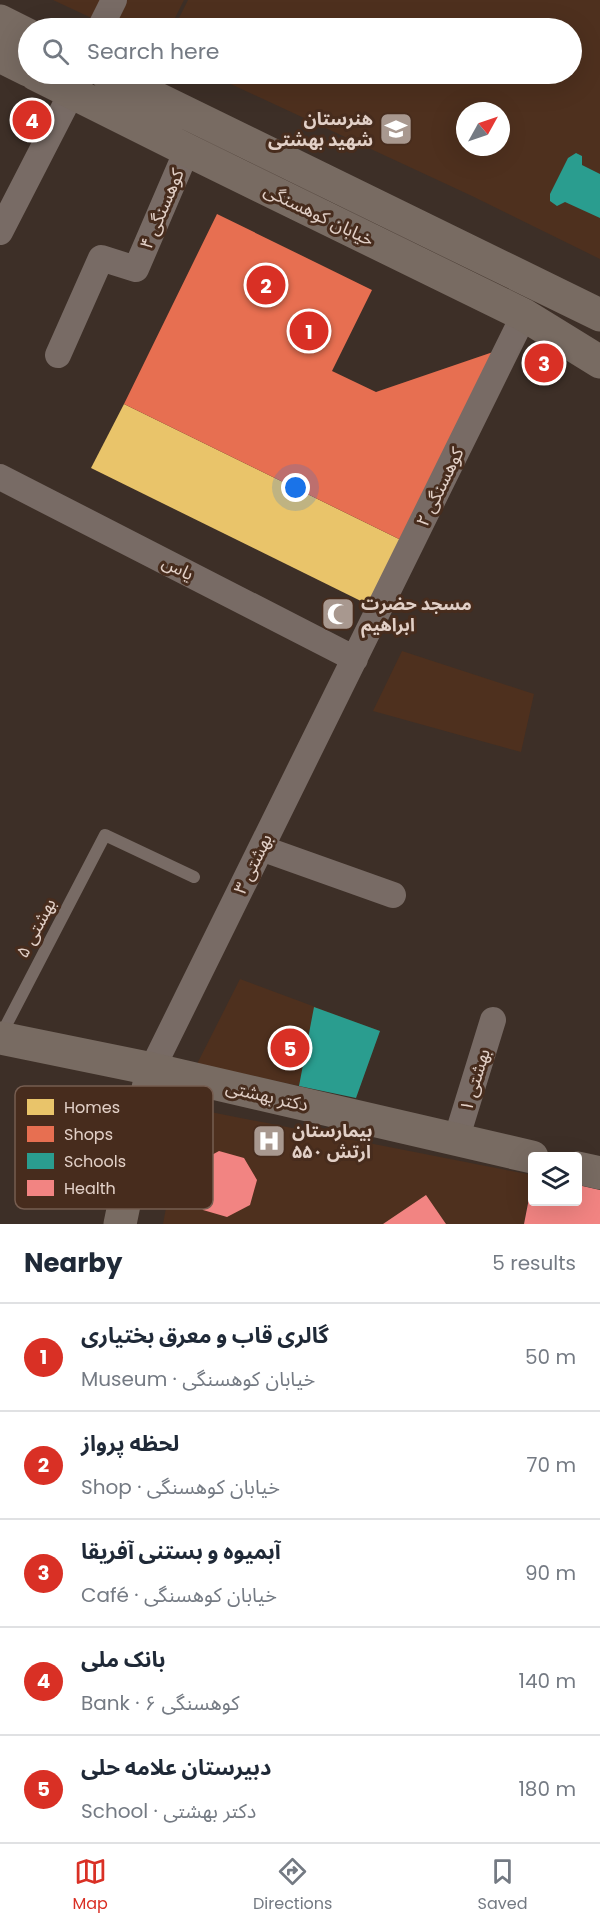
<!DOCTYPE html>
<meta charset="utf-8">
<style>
body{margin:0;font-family:Poppins,"Noto Sans Arabic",sans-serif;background:#f2f2f3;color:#1f2937}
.controls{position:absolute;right:18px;bottom:18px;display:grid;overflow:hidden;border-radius:6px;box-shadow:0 6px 24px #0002}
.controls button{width:54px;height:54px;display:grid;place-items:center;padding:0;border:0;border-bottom:2px solid #e0e1e3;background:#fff;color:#1f2937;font:30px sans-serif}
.compass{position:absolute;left:456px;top:102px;width:54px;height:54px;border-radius:50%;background:#fff;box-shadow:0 6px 24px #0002;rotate:50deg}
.you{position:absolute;left:296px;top:488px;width:21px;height:21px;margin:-15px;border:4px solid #fff;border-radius:50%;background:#1a73e8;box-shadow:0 0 0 9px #1a73e833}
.badge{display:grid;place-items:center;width:39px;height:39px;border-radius:50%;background:#d93025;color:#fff;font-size:20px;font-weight:700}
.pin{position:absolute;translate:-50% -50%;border:3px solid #fff;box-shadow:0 2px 6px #0006}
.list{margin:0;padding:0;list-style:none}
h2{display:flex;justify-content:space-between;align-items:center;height:78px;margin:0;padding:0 24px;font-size:26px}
h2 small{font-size:20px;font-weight:400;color:#747a83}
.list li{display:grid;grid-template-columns:39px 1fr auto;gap:18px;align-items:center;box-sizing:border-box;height:108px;padding:0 24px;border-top:2px solid #e0e1e3}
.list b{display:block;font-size:22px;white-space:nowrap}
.list p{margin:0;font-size:20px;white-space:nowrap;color:#747a83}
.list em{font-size:20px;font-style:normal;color:#747a83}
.icon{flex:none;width:33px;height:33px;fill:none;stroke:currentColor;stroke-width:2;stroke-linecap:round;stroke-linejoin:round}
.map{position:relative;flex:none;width:600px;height:1224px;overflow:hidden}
.search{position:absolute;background:#fff;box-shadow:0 6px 24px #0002;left:18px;right:18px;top:18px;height:66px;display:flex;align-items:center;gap:15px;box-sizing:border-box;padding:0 21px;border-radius:33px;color:#747a83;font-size:22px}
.sheet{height:618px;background:#fff}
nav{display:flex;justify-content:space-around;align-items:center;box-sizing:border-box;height:84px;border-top:2px solid #e0e1e3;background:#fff;font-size:16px;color:#747a83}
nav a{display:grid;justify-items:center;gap:3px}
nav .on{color:#d93025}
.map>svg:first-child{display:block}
.built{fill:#4e301e;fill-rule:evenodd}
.homes{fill:#e9c46a}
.shops{fill:#e76f51}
.schools{fill:#2a9d8f}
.health{fill:#f28482}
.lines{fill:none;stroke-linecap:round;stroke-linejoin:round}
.lane{stroke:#786b65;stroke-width:12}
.street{stroke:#786b65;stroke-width:26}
.secondary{stroke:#786b62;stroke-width:33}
.labels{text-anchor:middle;stroke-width:6;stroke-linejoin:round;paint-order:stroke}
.poi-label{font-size:18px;font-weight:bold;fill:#e2d0c7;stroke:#472c1d;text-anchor:start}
.street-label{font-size:18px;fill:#e2d0c7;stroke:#472c1d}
.key{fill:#472c1d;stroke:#765d50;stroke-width:1.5}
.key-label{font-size:16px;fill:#e2d0c7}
</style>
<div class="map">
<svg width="600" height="1224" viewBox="0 0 600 1224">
<rect width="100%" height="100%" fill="#3d2f27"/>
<!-- built -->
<path class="built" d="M53,0H184L170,28H113Z
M188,0H600V259L472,196L209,74H572V28H174ZM465,111H501V147H465Z
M402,651L534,694L521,752L373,711Z
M240,979L380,1031L356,1098L197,1064Z
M185,1107L532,1175L524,1224H163Z"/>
<!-- homes -->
<path class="homes" d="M124,404L401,540L369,605L91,468Z"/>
<!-- shops -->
<path class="shops" d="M217,214L372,290L332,371L376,392L493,352L401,540L124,404Z"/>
<!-- schools -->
<path class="schools" d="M576,153L582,156V165L600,174V218L565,202L557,206L550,201V194L568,158Z
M314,1007L380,1031L356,1098L299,1086Z"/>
<!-- health -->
<path class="health" d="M219,1151L244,1158L257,1180L250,1205L227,1217L203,1210L190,1188L197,1163Z
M578,1185L600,1190V1224H524L531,1188L532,1202H578Z
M426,1195L446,1224H383Z"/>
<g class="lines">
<!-- lane -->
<path class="lane" d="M1,1035L105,835L194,877"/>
<!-- street -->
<path class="street" d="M100,28L114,0
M0,232L72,92
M58,355L101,258L136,269L187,150
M0,477L355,659
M261,848L393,895
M152,1069L524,315
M456,1140L493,1020"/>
<!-- secondary -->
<path class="secondary" d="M0,21L28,35
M0,56L28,70
M35,74L187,150L524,315L600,362
M107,74L600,315
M0,1038L152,1069L532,1157
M578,1168L600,1173
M120,1224L152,1069"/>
</g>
<!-- icons -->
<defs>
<symbol id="school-square" viewBox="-11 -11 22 22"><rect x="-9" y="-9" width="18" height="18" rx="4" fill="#a8988f" stroke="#472c1d"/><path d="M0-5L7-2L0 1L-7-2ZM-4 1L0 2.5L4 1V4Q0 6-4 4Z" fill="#fff"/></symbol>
<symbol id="mosque-square" viewBox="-11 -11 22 22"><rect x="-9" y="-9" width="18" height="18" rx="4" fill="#a8988f" stroke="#472c1d"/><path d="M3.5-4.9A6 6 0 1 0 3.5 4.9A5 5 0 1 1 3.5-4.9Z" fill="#fff"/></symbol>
<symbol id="hospital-square" viewBox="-11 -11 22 22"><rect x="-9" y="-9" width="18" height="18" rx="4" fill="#a8988f" stroke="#472c1d"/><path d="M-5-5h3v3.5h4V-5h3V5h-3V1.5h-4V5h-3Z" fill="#fff"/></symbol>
</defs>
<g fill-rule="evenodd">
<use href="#school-square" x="377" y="110" width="38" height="38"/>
<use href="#mosque-square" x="319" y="595" width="38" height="38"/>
<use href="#hospital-square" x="250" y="1122" width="38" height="38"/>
</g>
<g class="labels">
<!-- poi labels -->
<g class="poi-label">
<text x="373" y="125" text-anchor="end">هنرستان<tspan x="373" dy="21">شهید بهشتی</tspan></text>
<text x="361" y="610">مسجد حضرت<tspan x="361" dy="21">ابراهیم</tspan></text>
<text x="292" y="1137">بیمارستان<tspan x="292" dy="21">۵۵۰ ارتش</tspan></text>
</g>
<!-- street labels -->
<g class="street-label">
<text transform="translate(162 209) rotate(-67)" y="6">کوهسنگی ۴</text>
<text transform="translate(319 215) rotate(26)" y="6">خیابان کوهسنگی</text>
<text transform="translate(440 487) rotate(-64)" y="6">کوهسنگی ۲</text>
<text transform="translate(178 568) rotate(27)" y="6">یاس</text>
<text transform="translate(253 864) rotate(-64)" y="6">بهشتی ۳</text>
<text transform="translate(36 928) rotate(-62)" y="6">بهشتی ۵</text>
<text transform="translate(475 1080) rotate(-73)" y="6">بهشتی ۱</text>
<text transform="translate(267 1096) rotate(13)" y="6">دکتر بهشتی</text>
</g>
</g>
<!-- legend -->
<rect x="15" y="1086" width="198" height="123" rx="9" class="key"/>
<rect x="27" y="1099" width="27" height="16" fill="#e9c46a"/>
<rect x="27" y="1126" width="27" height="16" fill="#e76f51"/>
<rect x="27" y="1153" width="27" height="16" fill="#2a9d8f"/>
<rect x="27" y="1180" width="27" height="16" fill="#f28482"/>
<g class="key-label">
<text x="64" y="1113">Homes</text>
<text x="64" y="1140">Shops</text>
<text x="64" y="1167">Schools</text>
<text x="64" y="1194">Health</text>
</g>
</svg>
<div class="controls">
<button><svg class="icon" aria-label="layers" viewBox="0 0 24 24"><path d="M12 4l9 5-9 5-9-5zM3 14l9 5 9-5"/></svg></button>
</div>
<svg class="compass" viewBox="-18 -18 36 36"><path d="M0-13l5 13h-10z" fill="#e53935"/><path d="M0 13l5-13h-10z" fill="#747a83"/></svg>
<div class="you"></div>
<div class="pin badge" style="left:309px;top:331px">1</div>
<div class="pin badge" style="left:266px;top:285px">2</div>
<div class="pin badge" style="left:544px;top:363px">3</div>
<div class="pin badge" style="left:32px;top:120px">4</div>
<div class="pin badge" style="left:290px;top:1048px">5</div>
<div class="search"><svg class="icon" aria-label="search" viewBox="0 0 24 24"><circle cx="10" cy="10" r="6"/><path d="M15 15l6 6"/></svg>Search here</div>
</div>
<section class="sheet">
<h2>Nearby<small>5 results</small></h2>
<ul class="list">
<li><span class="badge">1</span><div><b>گالری قاب و معرق بختیاری</b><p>Museum · خیابان کوهسنگی</p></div><em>50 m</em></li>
<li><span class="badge">2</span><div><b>لحظه پرواز</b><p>Shop · خیابان کوهسنگی</p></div><em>70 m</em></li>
<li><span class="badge">3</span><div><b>آبمیوه و بستنی آفریقا</b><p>Café · خیابان کوهسنگی</p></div><em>90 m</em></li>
<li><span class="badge">4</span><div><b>بانک ملی</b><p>Bank · کوهسنگی ۶</p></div><em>140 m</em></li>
<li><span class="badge">5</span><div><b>دبیرستان علامه حلی</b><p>School · دکتر بهشتی</p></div><em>180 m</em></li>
</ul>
</section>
<nav>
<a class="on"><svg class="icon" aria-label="map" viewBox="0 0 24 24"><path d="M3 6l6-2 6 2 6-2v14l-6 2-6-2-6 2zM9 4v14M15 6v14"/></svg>Map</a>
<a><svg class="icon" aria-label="directions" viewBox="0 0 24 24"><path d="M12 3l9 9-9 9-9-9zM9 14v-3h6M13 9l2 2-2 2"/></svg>Directions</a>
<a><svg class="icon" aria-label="saved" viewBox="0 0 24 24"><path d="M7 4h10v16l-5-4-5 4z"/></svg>Saved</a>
</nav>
